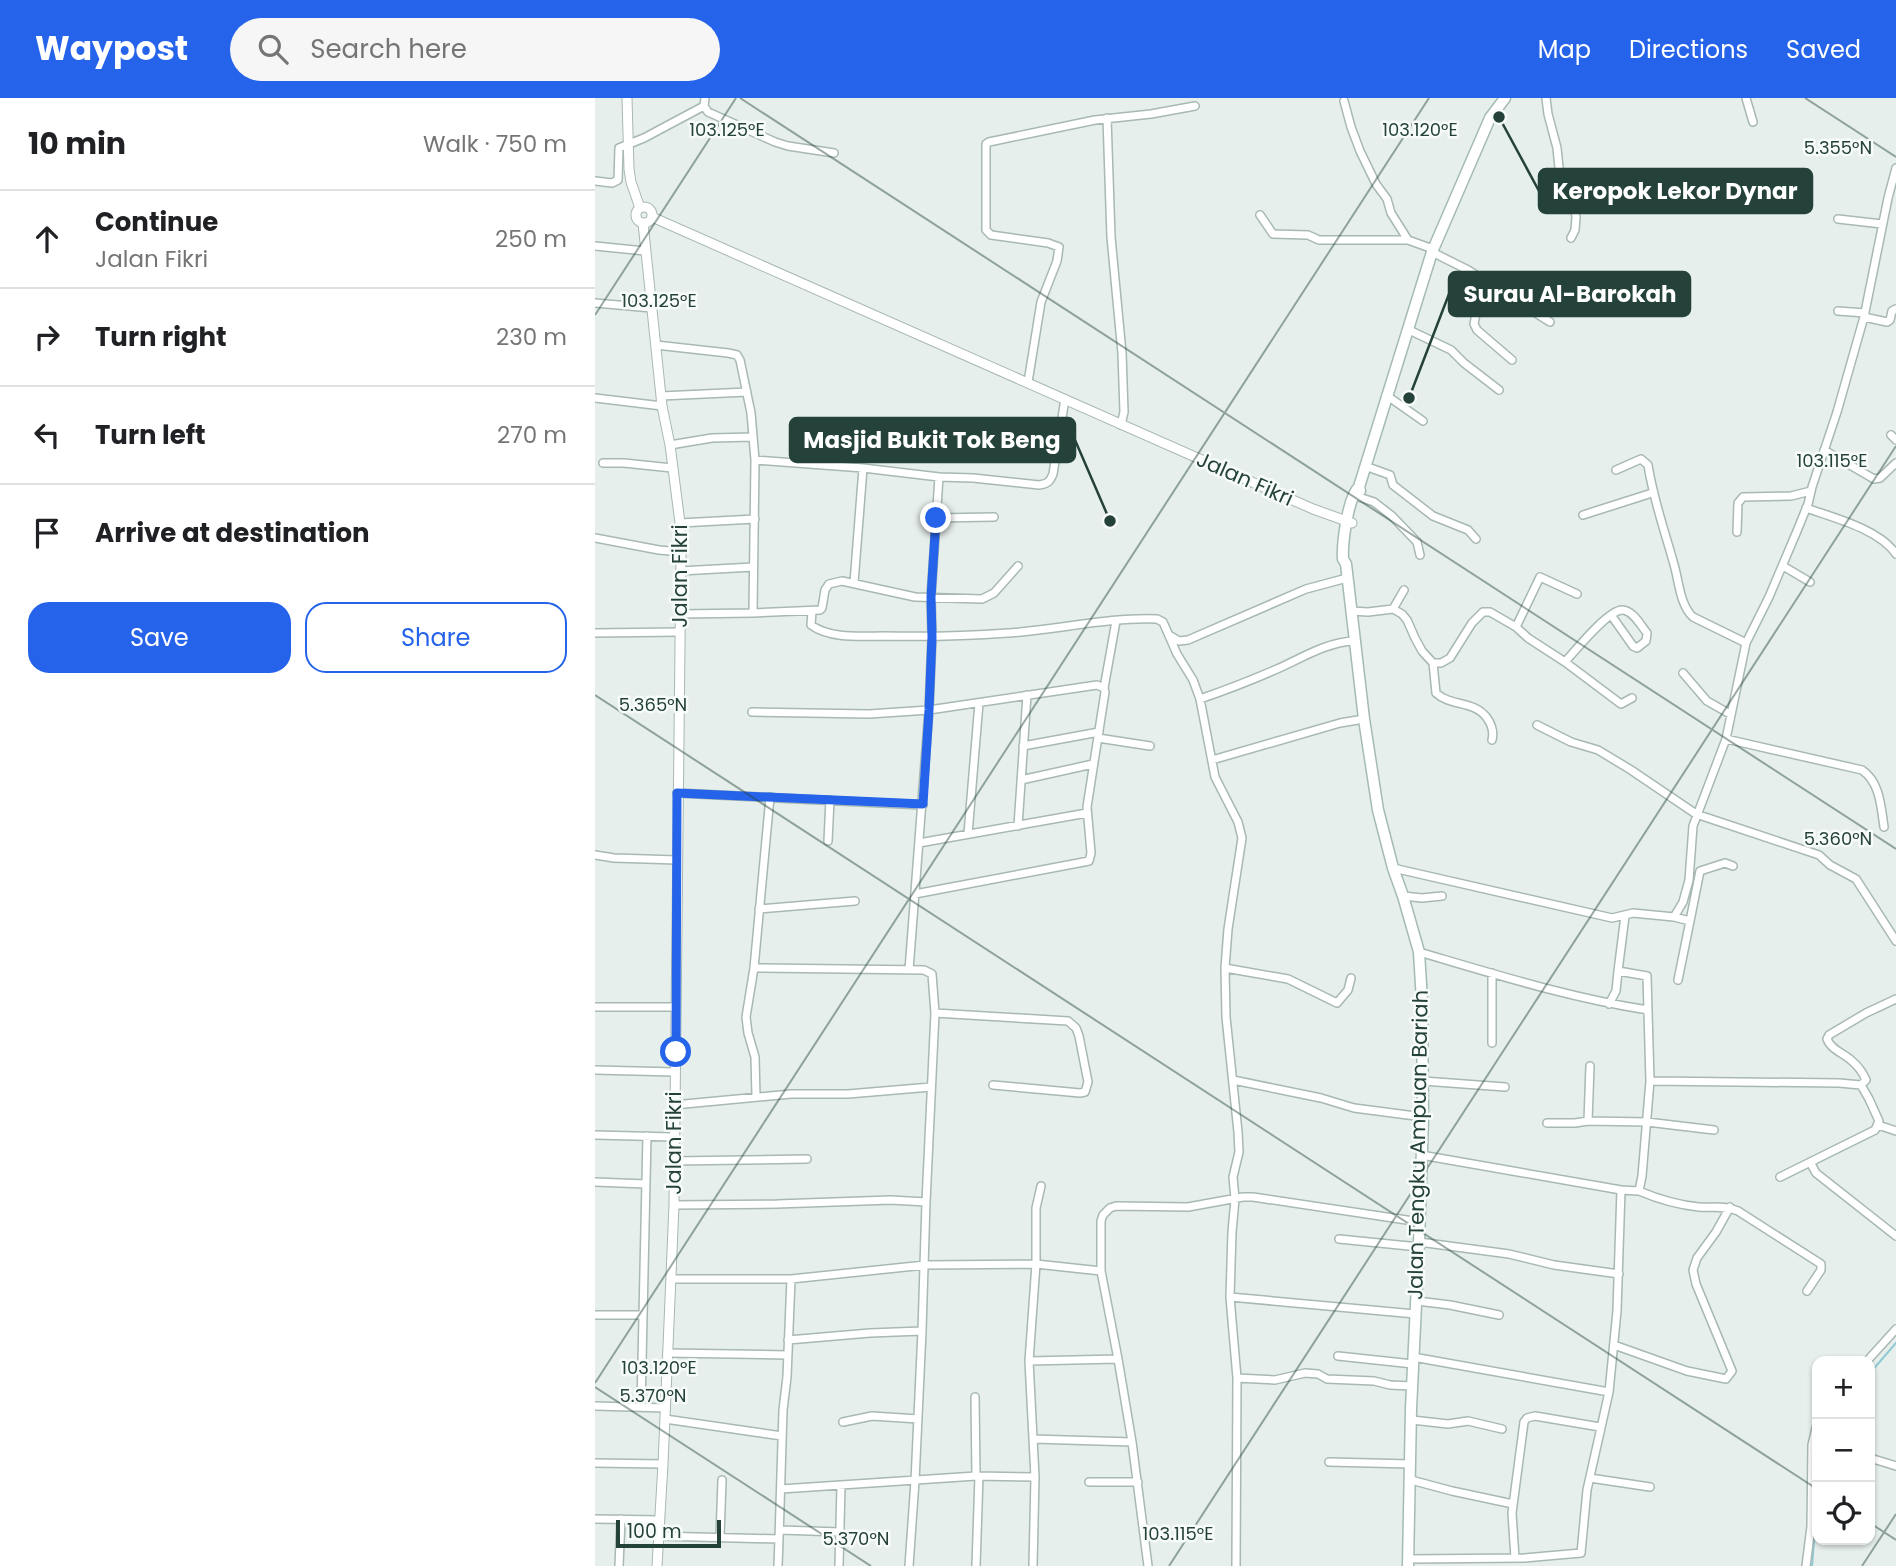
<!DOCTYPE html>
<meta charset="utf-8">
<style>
body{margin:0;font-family:Poppins,sans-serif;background:#f6f6f6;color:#202124}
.controls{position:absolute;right:21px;bottom:21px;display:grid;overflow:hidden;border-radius:14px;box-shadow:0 2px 5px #0004}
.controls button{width:63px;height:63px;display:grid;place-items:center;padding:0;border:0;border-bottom:2px solid #e0e0e0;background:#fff;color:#202124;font:35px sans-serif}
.scale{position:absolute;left:21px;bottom:18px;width:105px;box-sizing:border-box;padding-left:7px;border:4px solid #24423a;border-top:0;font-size:19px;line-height:24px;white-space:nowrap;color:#24423a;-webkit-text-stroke:5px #f7fbf9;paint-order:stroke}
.stop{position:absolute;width:21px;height:21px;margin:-16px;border:5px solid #2563eb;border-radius:50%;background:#fff}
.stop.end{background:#2563eb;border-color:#fff;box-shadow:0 2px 7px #0008}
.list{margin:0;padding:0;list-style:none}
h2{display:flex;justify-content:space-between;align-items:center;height:91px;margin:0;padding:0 28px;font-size:30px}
h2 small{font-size:23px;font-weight:400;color:#757577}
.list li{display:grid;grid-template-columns:46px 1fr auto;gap:21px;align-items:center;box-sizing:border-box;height:98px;padding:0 28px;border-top:2px solid #e0e0e0}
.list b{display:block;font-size:26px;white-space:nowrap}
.list p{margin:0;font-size:23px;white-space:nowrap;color:#757577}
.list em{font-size:23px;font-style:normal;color:#757577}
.actions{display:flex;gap:14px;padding:21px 28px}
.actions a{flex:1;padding:16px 0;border:2px solid #2563eb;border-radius:21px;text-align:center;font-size:24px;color:#2563eb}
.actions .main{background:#2563eb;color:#fff}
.icon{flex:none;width:38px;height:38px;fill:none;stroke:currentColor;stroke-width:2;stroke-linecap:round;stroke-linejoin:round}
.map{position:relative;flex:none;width:1301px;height:1468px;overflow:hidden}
header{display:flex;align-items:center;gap:42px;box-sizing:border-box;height:98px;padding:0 35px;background:#2563eb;color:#fff}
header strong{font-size:33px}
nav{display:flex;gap:38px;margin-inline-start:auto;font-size:24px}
.search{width:490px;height:63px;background:#f6f6f6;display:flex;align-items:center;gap:18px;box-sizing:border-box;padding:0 24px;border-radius:38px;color:#757577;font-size:26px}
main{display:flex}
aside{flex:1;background:#fff}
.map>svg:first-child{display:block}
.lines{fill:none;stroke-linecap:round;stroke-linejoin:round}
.stream{stroke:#8ec9d4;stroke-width:2}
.minor-casing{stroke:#a8b8b2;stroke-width:10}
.tertiary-casing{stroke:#a8b8b2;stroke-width:11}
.secondary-casing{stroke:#a4bbb3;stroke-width:13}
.minor{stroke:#fff;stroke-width:7}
.tertiary{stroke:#fff;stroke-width:9}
.secondary{stroke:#fff;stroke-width:10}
.route{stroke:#2563eb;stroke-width:9}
.ticks{fill:none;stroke:#24423a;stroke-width:2;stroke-opacity:0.45}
.labels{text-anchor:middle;stroke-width:5;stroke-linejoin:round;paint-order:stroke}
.street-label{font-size:21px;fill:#24423a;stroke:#f7fbf9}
.ticks-label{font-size:18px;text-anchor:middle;fill:#24423a;stroke:#f7fbf9;stroke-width:5;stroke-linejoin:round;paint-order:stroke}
.leader{fill:none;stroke:#24423a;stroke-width:2.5}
.callout-dot{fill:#24423a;stroke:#f7fbf9;stroke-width:2.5}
.callout{fill:#24423a;stroke:#24423a;stroke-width:2.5}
.callout-label{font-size:23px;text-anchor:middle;font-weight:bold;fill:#fff}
</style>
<header>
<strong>Waypost</strong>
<div class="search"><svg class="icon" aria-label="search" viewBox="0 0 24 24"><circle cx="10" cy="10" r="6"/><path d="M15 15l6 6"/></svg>Search here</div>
<nav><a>Map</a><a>Directions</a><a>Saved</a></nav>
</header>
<main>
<aside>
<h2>10 min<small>Walk · 750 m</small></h2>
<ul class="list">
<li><svg class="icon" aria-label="ahead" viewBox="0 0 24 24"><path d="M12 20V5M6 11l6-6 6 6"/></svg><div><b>Continue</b><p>Jalan Fikri</p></div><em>250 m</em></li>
<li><svg class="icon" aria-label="right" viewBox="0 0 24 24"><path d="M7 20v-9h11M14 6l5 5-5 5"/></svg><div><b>Turn right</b></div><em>230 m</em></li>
<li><svg class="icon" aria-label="left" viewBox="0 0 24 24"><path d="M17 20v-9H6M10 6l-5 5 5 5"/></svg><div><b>Turn left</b></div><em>270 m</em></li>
<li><svg class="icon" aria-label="arrive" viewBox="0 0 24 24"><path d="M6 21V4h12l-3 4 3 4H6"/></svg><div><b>Arrive at destination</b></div></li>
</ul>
<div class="actions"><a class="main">Save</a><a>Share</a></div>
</aside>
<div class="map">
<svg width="1301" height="1468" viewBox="0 0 1301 1468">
<rect width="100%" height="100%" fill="#e6efeb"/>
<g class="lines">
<!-- stream -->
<path class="stream" d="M1275,1275L1301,1245
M1217,1468L1222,1409"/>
<defs>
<path id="minor" d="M951,0L953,16L962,50L964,70L978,99L981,119L980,132L976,140
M1151,0L1158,24
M749,3L756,29L765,53L781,86L792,101L796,115L813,142L838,151
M109,8L113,14L180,44L193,48L239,55
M512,20L516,139L527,255L529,314L526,327
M0,83L17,85L23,82L24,50L49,40L109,8L110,0
M665,117L678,136L713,137L724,142H813
M1243,121L1287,126
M0,148L50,153
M837,154L873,172L955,224
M888,181L879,226L882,232L917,262
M0,205L57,210
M1243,213L1270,215
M1269,219L1292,224L1295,222L1297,213L1301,211
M812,231L856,252L869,265L904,292
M61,247L133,255L142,257L145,262L156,315L160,362L158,515
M433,284L446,204L462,163L464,149L453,145L396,137L391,132V46L394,44L500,22L556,16L600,8
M791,297L828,323
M66,298L152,294
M0,300L67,308
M1296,337L1301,342
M75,347L117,340L158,339
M1229,352L1279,381L1285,380L1301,365
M160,362L268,370L344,379L378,380L444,387C452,386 455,384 458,376L470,301
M8,365H29L77,370
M770,368L795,377L798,387L838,418L873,432L881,441
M1021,372L1046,361L1053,367C1058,400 1069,431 1078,463C1084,481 1084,506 1098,519L1151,545
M764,399L779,404L797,418L822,444L825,457
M1211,410C1239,420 1284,431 1301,456
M988,417L1057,395
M341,420L399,419
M85,425L160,421
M1142,434L1143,405L1148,399L1196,398L1216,393
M0,440L64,452L86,454
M1188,468L1215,484
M85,473L158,469
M259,485L268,370
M798,511L809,492
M217,513L216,527C235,541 266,538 289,538C330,539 371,538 413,535C462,532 513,519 562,521L568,524L582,556L598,582L605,601L620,679L643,724L647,740L633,831L630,870L631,919L643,1034L644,1054L638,1079L640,1101L637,1134L635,1199L642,1280L641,1468
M756,513L773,514L798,511L807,516L812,522L820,540L827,553L838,565L841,595C856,609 879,602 892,620C897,627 899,634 897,642
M85,516L158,515L225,512L227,510L230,492L234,486L247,483L320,499L387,501L399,495L423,468
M921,529L945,479L982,496
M0,535L85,534
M574,537L584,543L593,542L711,491L752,480
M970,564C980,553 1013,512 1027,512C1038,512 1046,528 1052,535L1051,543L1042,550L1038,548L1016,517
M838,565H846L855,560L877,525L888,514H895L921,529L933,540L970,564L1026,606L1037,600
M1088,575L1112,603L1135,616
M509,590L521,523
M605,601C631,592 657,582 682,571C707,560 732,544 759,543
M157,614L274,616L334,612L502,587L509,590L510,594L492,709L496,755L494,763L320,796
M942,627L976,644L1003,652L1036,672L1101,716L1224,757L1235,767L1261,781L1301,843
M503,640L555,648
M1131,641L1267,672C1285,684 1286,709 1289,729
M428,648L504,634
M617,662L745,625L769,621
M426,682L498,666
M82,695L328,707
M423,728L432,597
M373,736L384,605
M233,743L235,702
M324,745L492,715
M0,757L19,760L82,762
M798,770L1017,820L1038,815L1079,819L1095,823L1083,882
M808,798L827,800L847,798
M164,811L260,803
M1079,819L1088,804L1094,782L1098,728L1131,641L1151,545L1174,499L1202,433L1213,406L1217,389L1242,314L1269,219L1293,100L1301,70
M1095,823L1105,773L1130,765L1138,768
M824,854C899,876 975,900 1053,912
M159,870L329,872L337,876L340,915L331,1104L327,1233L320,1383L314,1468
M630,870L693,881L742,905L753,892L756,880
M314,872L334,612L337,539L336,499L344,379
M897,875V945
M1014,906L1021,893L1023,873
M0,909H81
M340,915L473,923L481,930L484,938L493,984L490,994L485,995L398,987
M995,968L993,1023L1052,1024L1119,1032
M0,972L80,974
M638,982L726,1000L759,1010L828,1019
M828,983L910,989
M1055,983L1244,985L1266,987L1274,1001L1284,1023L1280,1032L1185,1079
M1266,987L1271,982C1268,975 1263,968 1257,963C1249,955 1236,952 1232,941L1234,937L1271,915L1301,901
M161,999L160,959L153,935L151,919L159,870L175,699
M79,1007L196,996H253L336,989
M952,1025H980L993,1023
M1283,1027L1301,1033
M0,1037L78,1039
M826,1057L1026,1092L1044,1093L1047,1078L1055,983L1052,878L1023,873L1030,818
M78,1063L212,1061
M1215,1064L1221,1075L1301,1138
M0,1084L51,1086
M1044,1093C1063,1101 1083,1107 1104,1109C1117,1110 1130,1107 1143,1113L1226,1166V1172L1212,1193
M79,1107L182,1106L296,1102L331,1104
M744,1141L824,1149
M824,1144L914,1156L959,1167L1024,1176
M76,1181H196L330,1167L441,1166L506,1173
M635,1199L820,1216
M822,1203L855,1207L904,1217
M0,1217H48
M193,1242L275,1235L327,1233
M1019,1247L1092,1273L1131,1281L1137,1273L1101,1186L1098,1172L1102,1160L1121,1134L1135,1109
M72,1255L192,1257
M743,1258L818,1266
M434,1263L523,1261
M1272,1263L1301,1231
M642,1280L680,1282L710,1275L723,1276L732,1281L779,1283L795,1287L817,1288
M1014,1294L1022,1213L1026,1092
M380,1299L381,1378
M0,1308L71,1310
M46,1309L52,1038
M70,1321L187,1338
M817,1322L853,1326L873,1323L907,1331
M248,1324L277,1318L323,1321
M438,1341L537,1344
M1275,1360L1301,1368
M734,1364L816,1366
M0,1365L68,1366
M995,1380L1055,1389
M816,1382L857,1393L918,1406
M494,1384H543
M186,1391L381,1378L440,1379
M0,1421L64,1422
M185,1432L245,1434
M63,1438L184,1441L188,1312L192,1279L196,1181
M125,1439L127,1382
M920,1460L917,1415L929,1324L932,1320L940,1318L1005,1329
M814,1461L929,1460L986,1455L992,1392L1014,1294L818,1259
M24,1468L26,1421
M183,1468L184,1441
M244,1468L246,1387
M381,1468L384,1378
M438,1468L440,1379L434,1263L441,1166V1110L446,1088
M553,1468L537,1344L523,1261L506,1173V1123L508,1117L515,1110L521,1108L593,1109L648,1099H658L825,1124
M1211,1468L1216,1429L1217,1347L1222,1326"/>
<path id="tertiary" d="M32,0L34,71L36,84L45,110
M41 117a8 8 0 1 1 16 0a8 8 0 1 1-16 0Z
M57,119L718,411L757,425
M48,125L67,308L75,347L85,425L86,454L79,1107L68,1366L62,1468"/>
<path id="secondary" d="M764,389C753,399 747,445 748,461L751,466L769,621L783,712L798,770L808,798L824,854L827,903L828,1019L824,1144L816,1311L813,1468
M765,393L764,389L837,154L895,20L910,0"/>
</defs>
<!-- minor casing -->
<use href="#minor" class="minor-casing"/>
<!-- tertiary casing -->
<use href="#tertiary" class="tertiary-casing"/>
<!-- secondary casing -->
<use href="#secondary" class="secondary-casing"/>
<!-- minor -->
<use href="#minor" class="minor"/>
<!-- tertiary -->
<use href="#tertiary" class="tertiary"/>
<!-- secondary -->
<use href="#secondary" class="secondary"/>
</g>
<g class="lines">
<!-- route -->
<path class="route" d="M81,954L82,695L328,706L334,612L337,539L336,499L341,420"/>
</g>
<!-- ticks -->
<path class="ticks" d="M145,0L1301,751M1210,0L1301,59M0,217L141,0M0,597L1222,1391M0,1285L834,0M0,1289L276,1468M1275,1425L1301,1442M574,1468L1301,348M1267,1468L1301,1416"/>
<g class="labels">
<!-- street labels -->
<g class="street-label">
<text transform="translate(650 381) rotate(24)" y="7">Jalan Fikri</text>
<text transform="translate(85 478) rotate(-90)" y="7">Jalan Fikri</text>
<text transform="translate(79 1045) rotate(-90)" y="7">Jalan Fikri</text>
<text transform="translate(823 1047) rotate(-89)" y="7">Jalan Tengku Ampuan Bariah</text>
</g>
</g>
<g class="ticks-label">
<text x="132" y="38">103.125°E</text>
<text x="825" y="38">103.120°E</text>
<text x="1243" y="56">5.355°N</text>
<text x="64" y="209">103.125°E</text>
<text x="1237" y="369">103.115°E</text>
<text x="58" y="613">5.365°N</text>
<text x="1243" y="747">5.360°N</text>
<text x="64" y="1276">103.120°E</text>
<text x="58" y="1304">5.370°N</text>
<text x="583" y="1442">103.115°E</text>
<text x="261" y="1447">5.370°N</text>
</g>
<!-- callouts -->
<path class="leader" d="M904 19L944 93M814 300L854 196M515 423L480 342"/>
<g class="callout-dot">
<circle cx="904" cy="19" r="7"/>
<circle cx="814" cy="300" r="7"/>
<circle cx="515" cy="423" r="7"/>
</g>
<g class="callout">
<rect x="944" y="71" width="273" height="44" rx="7"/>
<rect x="854" y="174" width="241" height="44" rx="7"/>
<rect x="195" y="320" width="285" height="44" rx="7"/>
</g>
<g class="callout-label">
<text x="1080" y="101">Keropok Lekor Dynar</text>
<text x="975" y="204">Surau Al-Barokah</text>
<text x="337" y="350">Masjid Bukit Tok Beng</text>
</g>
</svg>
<div class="controls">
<button>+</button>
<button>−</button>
<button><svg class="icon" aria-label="locate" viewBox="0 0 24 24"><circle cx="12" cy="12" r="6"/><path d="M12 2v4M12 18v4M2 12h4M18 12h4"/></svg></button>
</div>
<div class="scale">100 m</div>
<div class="stop" style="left:81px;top:954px"></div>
<div class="stop end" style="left:341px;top:420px"></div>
</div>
</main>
